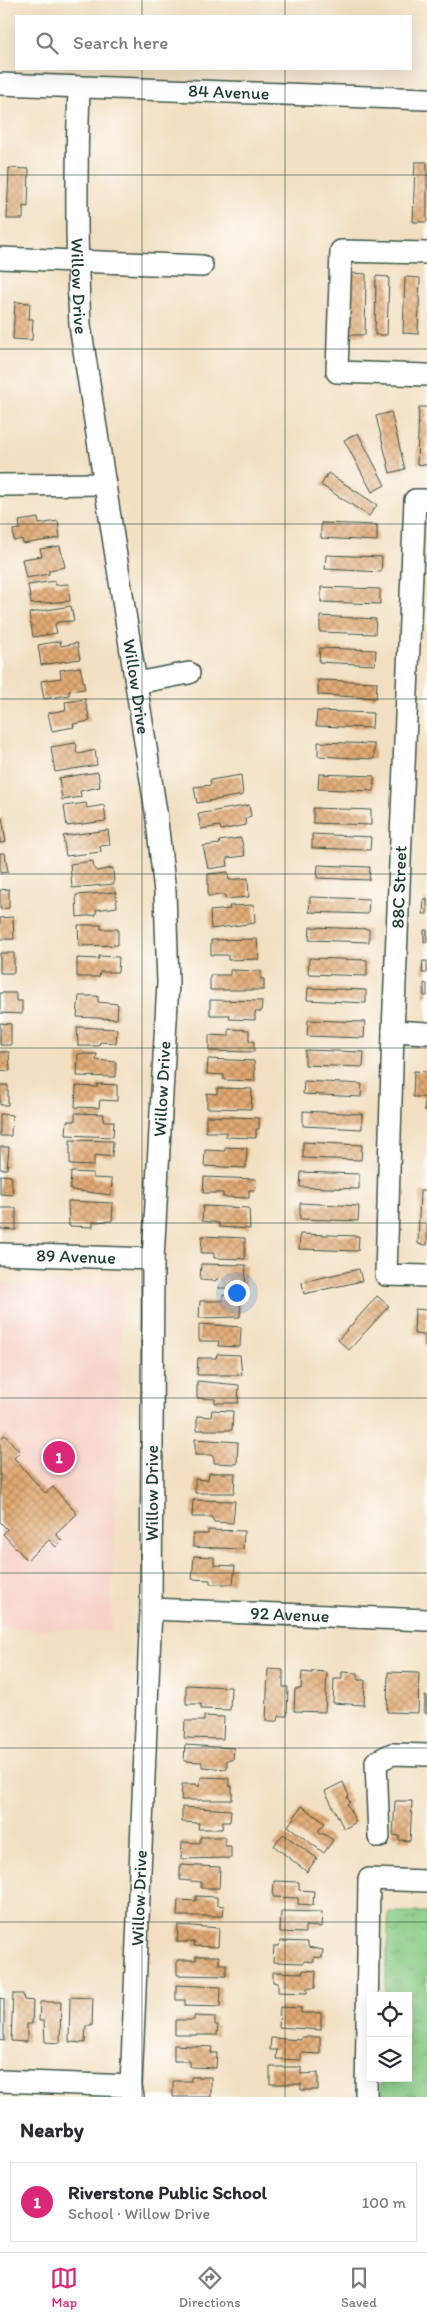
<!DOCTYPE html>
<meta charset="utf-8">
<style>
body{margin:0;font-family:Itim,sans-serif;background:#f7f7f7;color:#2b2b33}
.controls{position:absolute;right:15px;bottom:15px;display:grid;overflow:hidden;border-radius:0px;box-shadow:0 5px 20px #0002}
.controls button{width:45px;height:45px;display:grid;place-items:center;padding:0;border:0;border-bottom:1px solid #e1e1e2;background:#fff;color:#2b2b33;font:25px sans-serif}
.you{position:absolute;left:236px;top:1292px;width:18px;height:18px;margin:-12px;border:4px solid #fff;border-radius:50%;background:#1a73e8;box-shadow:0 0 0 8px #1a73e833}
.badge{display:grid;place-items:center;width:32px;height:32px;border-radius:50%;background:#db2777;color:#fff;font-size:16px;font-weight:700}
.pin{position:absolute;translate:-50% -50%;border:2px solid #fff;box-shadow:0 1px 5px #0006}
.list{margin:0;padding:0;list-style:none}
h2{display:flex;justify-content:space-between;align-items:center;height:65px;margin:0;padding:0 20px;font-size:21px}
h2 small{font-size:16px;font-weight:400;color:#7c7c81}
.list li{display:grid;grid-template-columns:32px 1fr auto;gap:15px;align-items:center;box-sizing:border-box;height:80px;margin:0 10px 10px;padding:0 10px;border:1px solid #e1e1e2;border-radius:0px}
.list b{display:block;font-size:19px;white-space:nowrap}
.list p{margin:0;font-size:16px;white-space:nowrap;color:#7c7c81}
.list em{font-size:16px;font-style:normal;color:#7c7c81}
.icon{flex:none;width:28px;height:28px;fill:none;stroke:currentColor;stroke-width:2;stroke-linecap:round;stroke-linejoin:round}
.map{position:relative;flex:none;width:427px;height:2097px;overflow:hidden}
.search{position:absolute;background:#fff;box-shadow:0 5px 20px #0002;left:15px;right:15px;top:15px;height:55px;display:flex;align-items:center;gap:12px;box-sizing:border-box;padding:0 18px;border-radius:0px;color:#7c7c81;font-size:19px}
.sheet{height:155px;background:#fff}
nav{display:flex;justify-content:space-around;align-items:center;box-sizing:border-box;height:70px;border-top:1px solid #e1e1e2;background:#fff;font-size:14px;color:#7c7c81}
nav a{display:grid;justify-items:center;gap:2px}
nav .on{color:#db2777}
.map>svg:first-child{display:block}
.built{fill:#f7d1c7}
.grass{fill:url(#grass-tufts);stroke:#53845c}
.building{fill:url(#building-cross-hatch)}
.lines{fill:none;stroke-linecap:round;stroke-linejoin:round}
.minor-casing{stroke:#3f5549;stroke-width:24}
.minor{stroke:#fff;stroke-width:21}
.grid{fill:none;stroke:#1f3d34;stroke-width:1;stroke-opacity:0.55}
.labels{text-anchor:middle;stroke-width:4;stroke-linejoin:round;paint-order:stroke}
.street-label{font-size:18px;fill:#1f3d34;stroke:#fdfcf7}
</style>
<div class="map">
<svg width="427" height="2097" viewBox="0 0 427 2097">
<defs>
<pattern id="grass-tufts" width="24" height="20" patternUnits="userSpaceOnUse" patternTransform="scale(1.25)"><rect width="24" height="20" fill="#87cb84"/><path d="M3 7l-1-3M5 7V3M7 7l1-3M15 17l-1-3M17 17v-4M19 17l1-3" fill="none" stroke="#6ea66d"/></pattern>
<pattern id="building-cross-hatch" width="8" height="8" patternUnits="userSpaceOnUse" patternTransform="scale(1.25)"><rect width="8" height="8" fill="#e2a972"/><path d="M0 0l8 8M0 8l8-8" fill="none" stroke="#b78b5e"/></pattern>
</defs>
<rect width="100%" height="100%" fill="#fdfcf7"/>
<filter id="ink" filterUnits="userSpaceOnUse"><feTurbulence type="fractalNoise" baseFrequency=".02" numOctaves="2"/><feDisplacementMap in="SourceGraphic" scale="10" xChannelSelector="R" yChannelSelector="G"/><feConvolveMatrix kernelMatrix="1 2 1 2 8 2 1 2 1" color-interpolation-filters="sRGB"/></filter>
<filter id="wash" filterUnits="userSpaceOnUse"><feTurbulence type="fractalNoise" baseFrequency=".0096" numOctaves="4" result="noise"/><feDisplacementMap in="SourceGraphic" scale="20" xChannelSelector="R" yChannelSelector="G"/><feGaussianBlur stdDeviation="1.12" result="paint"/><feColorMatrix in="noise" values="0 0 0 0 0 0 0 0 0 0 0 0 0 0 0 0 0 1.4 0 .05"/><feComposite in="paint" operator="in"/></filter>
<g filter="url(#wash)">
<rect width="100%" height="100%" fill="#f2dfc1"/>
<!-- built -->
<path class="built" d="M0,1283L123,1287L111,1631L0,1628Z"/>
<!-- grass -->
<path class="grass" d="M389,1912H427V2097H381V2078H408V1996H385Z"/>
<g id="blocks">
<!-- building -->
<path class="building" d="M415,162H427V222H413Z
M9,168L29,169L28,207L23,206V219H7Z
M350,273L366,274L365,335H348Z
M376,276L389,277L387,335H375Z
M405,277L420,278L418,334L403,333Z
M15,302L30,303L29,319H33L32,340L13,339Z
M419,407H427V465L417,464Z
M391,412L405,469L390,473L376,416Z
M358,433L385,485L372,492L344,440Z
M328,473L377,505L369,516L321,485Z
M38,518L39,524L58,521L60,538L23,544L22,539L14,541L13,530L20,529L19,521Z
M321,523L377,525V541L321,538Z
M60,546L65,567L49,570V574L26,578L22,559L42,556L40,549Z
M326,555L382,557L381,572L325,569Z
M55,581V585L68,584L70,601L31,604L28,585Z
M321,587L380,589V604L321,602Z
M71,606L74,621L57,622L55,625L57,633L33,637L29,613Z
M320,616L376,619L375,634L320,632Z
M60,641L61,646L77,643L80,659L41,665L38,645Z
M320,648L376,650L375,665L319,662Z
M80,667L85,689L69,691V695L44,699L41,681L61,678L60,670Z
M318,680L377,682L376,698L318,695Z
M85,699L90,721L73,724L74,727L52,731L48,713L66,710L65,702Z
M317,711L373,713L372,728L316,726Z
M318,742L374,744V759L318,756Z
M75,743L77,745L76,752L79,754L95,750L97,765L55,772L51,747Z
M98,772L100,787L80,791L81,797L62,800L59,778Z
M319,774L374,776V791L318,789Z
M241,775L243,795L197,803L194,787L211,785L210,780Z
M86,803L87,808L104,805L106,821L67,826L64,806Z
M249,805L251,816L245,818L246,825L221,830L220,826L201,829L198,814Z
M313,808L371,810V825L313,823Z
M0,818H2L6,842L0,843Z
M108,830L110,845L100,846L101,852L66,856L63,836Z
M312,834L371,837L370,850L312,848Z
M241,838L245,856L227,858L228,866L208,869L203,846L220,844L219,841Z
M0,853H5L8,872L0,873Z
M93,861L94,869L97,871L113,868L114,884L72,888L70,864Z
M318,865L370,867L369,880L317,878Z
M228,872L229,880L248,878L249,897L225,899V895L208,896V874Z
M9,889V908L0,909V890Z
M116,892L117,907L96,910V915L77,917L76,895Z
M310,897L369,899L368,914L309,912Z
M424,899H427V914H423Z
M254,905L255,923L211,929L210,911L230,909L229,906Z
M13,917L14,939H0V918Z
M78,925H101V929H118V945L79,946Z
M310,927L369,929V942L309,940Z
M424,930H427V942H424Z
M257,939L259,959L228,960V955H211V940Z
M0,953H14V973H0Z
M99,956L119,957L118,972H100L99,977H77V958L99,959Z
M309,958L367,960V976L308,974Z
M423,961H427V973H422Z
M230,970L261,971V979H264V990H210V975H230Z
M424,983L427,984V996H424Z
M308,988L366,990V1003L307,1000Z
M0,993H16V1001H22V1014L0,1013Z
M79,996H98V1002L118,1004L117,1019L77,1017Z
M210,1000L262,1001L261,1012H255V1020L229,1019L230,1015H210Z
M308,1020L365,1022L364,1038L307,1036Z
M0,1023L11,1024V1045H0Z
M77,1027L117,1029L116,1043L100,1042L99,1046H78Z
M229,1029L249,1030V1041H254V1052L209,1051V1035L229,1036Z
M305,1050L364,1052L363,1067L305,1065Z
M0,1052H9L10,1071L0,1070Z
M78,1054H97L96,1060L116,1062V1077L77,1076Z
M208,1059L254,1061L255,1081L224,1080V1075L207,1074Z
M414,1071L427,1072V1110H424L425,1097H413Z
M304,1081L362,1084L361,1097L303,1094Z
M97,1084L117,1085V1101L100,1100L99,1108L75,1107L76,1086L97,1087Z
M0,1085H8V1105H0Z
M217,1088L252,1089L251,1109L207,1108V1093L217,1094Z
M303,1111L362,1114V1129L303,1126Z
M75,1113L104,1114L103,1121H114L113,1137L66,1135L67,1121H75Z
M0,1114L12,1115L11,1136H0Z
M206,1116L259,1118V1129H256V1138L226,1137V1132H206Z
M70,1140L113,1141L112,1157L96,1155L94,1157V1166L70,1165Z
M303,1142L362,1145L361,1160L303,1158Z
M0,1147H9L7,1169H0Z
M225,1147L247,1148L246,1168L204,1166L205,1150L225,1151Z
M71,1172L93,1173V1178L112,1179L111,1195L70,1190Z
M301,1172L359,1174V1189L300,1187Z
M0,1175L11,1176L13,1195L0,1194Z
M204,1177L256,1179L255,1190H249V1198L223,1197V1193H203Z
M420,1191H427V1245L418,1244Z
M68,1201L113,1203L112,1221L93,1222V1227L69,1226Z
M300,1203L359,1206L358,1221L300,1219Z
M203,1206L249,1208L250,1229L219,1227V1223L202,1221Z
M0,1208H16V1230L0,1229Z
M300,1234L359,1236L358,1251L299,1249Z
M202,1236L245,1238V1259L214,1258V1253H201Z
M201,1264L246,1265L245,1288H219L218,1278L215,1281L200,1280Z
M359,1269L362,1281L304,1294L302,1282Z
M223,1295L241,1296L240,1317L199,1318L200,1301H218L223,1300Z
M377,1296L389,1306L349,1350L338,1340Z
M415,1309L427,1310V1346H425V1335L414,1334Z
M199,1324L241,1327L240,1347L218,1346L219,1341H199Z
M217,1354L240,1355L242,1375H197L198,1358H216Z
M197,1381L239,1385L238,1403H215V1399L197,1398Z
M212,1410L233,1411L232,1430H197V1416L211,1417Z
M5,1435L20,1452L14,1458L45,1493L53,1487L77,1514L56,1534L62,1541L56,1547L49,1540L27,1560L3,1534L7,1529L0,1522V1437L1,1438Z
M195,1439L238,1442L237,1464L214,1463V1458L211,1455H195Z
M209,1473H235L234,1493H195V1479L208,1480Z
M193,1500L235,1501L233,1523L214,1522L212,1517H192Z
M208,1530L244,1531L243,1549L193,1547V1534H208Z
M194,1556L214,1557V1565L235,1566L233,1584H210V1580L192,1579Z
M268,1669L283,1670V1687H288L287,1716H279L278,1721H266Z
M312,1671L327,1672L325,1712L294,1711L295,1689H301L302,1672L312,1673Z
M342,1672L358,1673V1680H365L364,1705L333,1703L334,1679H342Z
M388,1672L419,1673L418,1713L387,1712Z
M186,1685L231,1687L230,1710L201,1709V1704H186Z
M425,1696H427V1714L425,1713Z
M204,1716L224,1717L223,1739L184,1738L185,1721H204Z
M185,1745L234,1748L233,1760H227V1769L202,1767V1762L184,1761Z
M201,1777L229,1778V1786H232V1800H181L182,1784H196L199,1787Z
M343,1782L349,1796L347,1797L350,1802L347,1804L356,1822L344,1829L325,1791Z
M395,1801H412L410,1841L399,1840V1836L393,1835Z
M302,1806L325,1823L319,1830L320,1834H324L333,1840L324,1853L288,1826Z
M182,1807L231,1810L230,1822H223L222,1829H198L199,1823L182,1822Z
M283,1834L317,1858L307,1872L274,1846Z
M200,1837H225V1846H231V1858L181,1859L182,1842L200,1843Z
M180,1865L220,1867L219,1888H201V1882L180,1880Z
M274,1881L299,1882V1890L314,1891L313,1905L298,1904V1898L273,1897Z
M196,1896L217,1897V1905L224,1906L223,1916H177L178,1900L196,1901Z
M281,1911L322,1912L321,1927L305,1926V1933L280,1932Z
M178,1925L219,1928L218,1947L194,1946L195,1942H177Z
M280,1941L308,1942V1947L323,1950L322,1958L314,1957V1962L304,1961V1963L273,1962L274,1946H279Z
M196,1956H219V1964H226V1976L177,1975V1960H196Z
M303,1970L316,1971L315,1988H307V1993L278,1992V1983L273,1982V1972L303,1973Z
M176,1985L221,1987L220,2007L185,2006V2000H176Z
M13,1994H23L24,2000L33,2001L32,2024H27V2042L11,2041Z
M70,1997L93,1998L92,2026H86L85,2043L69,2042Z
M0,1998L4,1999V2041L0,2040Z
M40,2002H61L60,2043L45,2042L44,2021H39Z
M280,2007L301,2008V2013H321V2030L279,2027Z
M194,2016L215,2017V2025H218L217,2035H175V2020H194Z
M301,2037H320V2054L301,2053V2060L276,2059L277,2050H270L271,2038L301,2040Z
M174,2045L212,2047L211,2053H217L216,2068L190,2067V2061H174Z
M270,2067H301V2074L318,2073V2090H301V2084H270Z
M191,2077H211V2097H173V2081H191Z"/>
</g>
</g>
<g filter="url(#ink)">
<use href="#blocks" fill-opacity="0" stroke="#3f5549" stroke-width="1"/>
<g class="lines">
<defs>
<g id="minor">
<path id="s1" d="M0,84L427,99"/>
<path id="s2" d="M79,87C76,166 76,245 80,325L156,812L165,892L168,983L153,1259L151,1609L131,2086L133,2097"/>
<path d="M427,253L341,251L337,372L427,375"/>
<path d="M0,258L202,266"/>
<path d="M0,485L105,484"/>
<path d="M427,500H415L393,1031L386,1275L427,1276"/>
<path d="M136,683L189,673"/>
<path d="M393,1031L427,1033"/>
<path id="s3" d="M0,1254L153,1259"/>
<path id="s4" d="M151,1609L427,1620"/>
<path d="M379,1837L376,1762L392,1754L427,1755"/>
<path d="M0,2081L131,2086"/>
<path d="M366,2097L369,1879L427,1881"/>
</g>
</defs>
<!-- minor casing -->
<use href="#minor" class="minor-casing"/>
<!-- minor -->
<use href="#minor" class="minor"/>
</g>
</g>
<!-- grid -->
<path class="grid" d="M142,0V16M285,0V16M142,69V2097M285,69V2097M0,175H427M0,349H427M0,524H427M0,699H427M0,874H427M0,1048H427M0,1223H427M0,1398H427M0,1573H427M0,1748H427M0,1922H427"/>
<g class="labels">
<!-- street labels -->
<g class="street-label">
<text dy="6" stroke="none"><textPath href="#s1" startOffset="229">84 Avenue</textPath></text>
<text dy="6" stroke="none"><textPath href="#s2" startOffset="199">Willow Drive</textPath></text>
<text dy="6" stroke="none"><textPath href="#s2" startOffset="604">Willow Drive</textPath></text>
<text transform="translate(399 887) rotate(-88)" y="6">88C Street</text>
<text transform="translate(162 1089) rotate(-87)" y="6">Willow Drive</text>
<text dy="6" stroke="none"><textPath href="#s3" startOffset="76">89 Avenue</textPath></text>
<text transform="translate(152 1493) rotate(-90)" y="6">Willow Drive</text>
<text dy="6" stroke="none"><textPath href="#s4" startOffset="139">92 Avenue</textPath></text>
<text transform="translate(139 1898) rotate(-88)" y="6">Willow Drive</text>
</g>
</g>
</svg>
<div class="controls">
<button><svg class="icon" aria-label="locate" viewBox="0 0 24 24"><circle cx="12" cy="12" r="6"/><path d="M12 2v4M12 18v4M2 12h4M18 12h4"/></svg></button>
<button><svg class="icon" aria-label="layers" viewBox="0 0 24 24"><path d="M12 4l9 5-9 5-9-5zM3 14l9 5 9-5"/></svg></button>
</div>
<div class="you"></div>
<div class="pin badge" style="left:59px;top:1457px">1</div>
<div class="search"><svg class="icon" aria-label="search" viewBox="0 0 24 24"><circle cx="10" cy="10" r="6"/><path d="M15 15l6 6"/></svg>Search here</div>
</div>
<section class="sheet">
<h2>Nearby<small></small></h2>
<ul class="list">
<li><span class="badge">1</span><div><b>Riverstone Public School</b><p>School · Willow Drive</p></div><em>100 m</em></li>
</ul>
</section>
<nav>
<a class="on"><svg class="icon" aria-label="map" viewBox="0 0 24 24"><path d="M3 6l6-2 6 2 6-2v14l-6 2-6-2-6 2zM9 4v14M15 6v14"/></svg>Map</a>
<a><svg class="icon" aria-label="directions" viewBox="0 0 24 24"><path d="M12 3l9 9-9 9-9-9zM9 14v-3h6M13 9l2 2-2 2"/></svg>Directions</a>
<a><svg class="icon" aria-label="saved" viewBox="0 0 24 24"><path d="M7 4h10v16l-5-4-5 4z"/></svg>Saved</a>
</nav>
